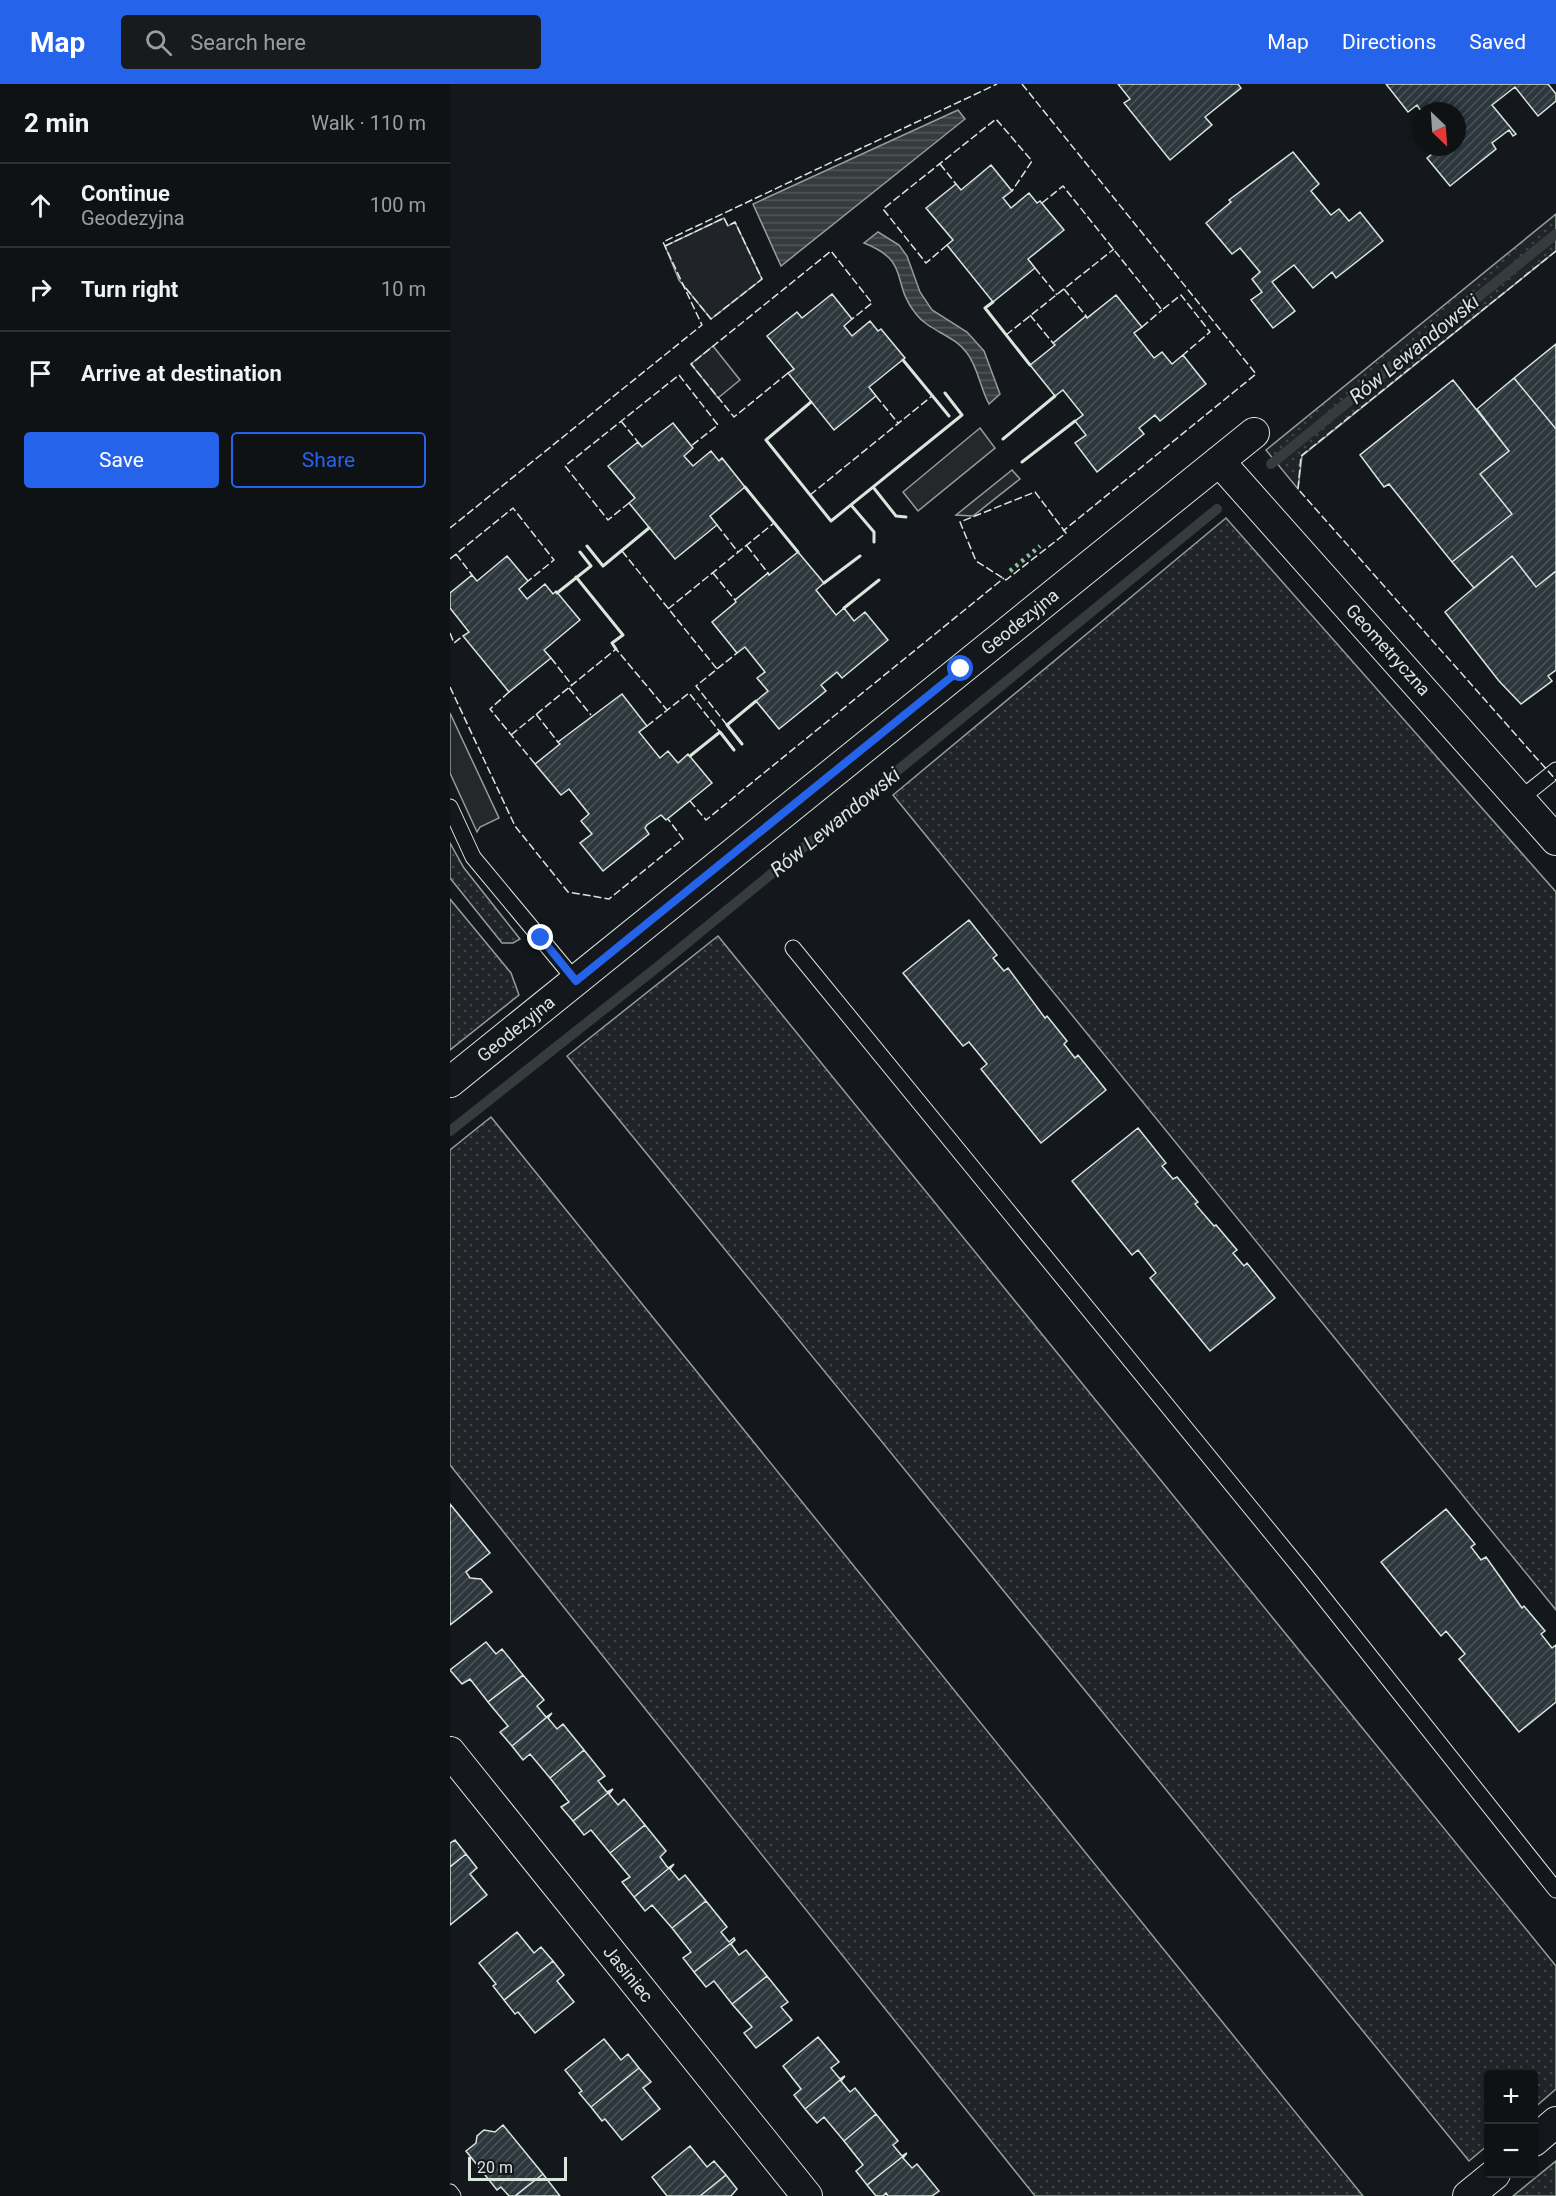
<!DOCTYPE html>
<meta charset="utf-8">
<style>
body{margin:0;font-family:Roboto,sans-serif;background:#181b1e;color:#f1f3f6}
.controls{position:absolute;right:18px;bottom:18px;display:grid;overflow:hidden;border-radius:6px;box-shadow:0 3px 9px #0003}
.controls button{width:54px;height:54px;display:grid;place-items:center;padding:0;border:0;border-bottom:2px solid #2f3234;background:#0f1215;color:#f1f3f6;font:30px sans-serif}
.compass{position:absolute;left:962px;top:18px;width:54px;height:54px;border-radius:50%;background:#0f1215;box-shadow:0 3px 9px #0003;rotate:155deg}
.scale{position:absolute;left:18px;bottom:15px;width:99px;box-sizing:border-box;padding-left:6px;border:3px solid #d8e6dc;border-top:0;font-size:16px;line-height:21px;white-space:nowrap;color:#d8e6dc;-webkit-text-stroke:4px #14181c;paint-order:stroke}
.stop{position:absolute;width:18px;height:18px;margin:-14px;border:4px solid #2563eb;border-radius:50%;background:#fff}
.stop.end{background:#2563eb;border-color:#fff;box-shadow:0 2px 6px #0008}
.list{margin:0;padding:0;list-style:none}
h2{display:flex;justify-content:space-between;align-items:center;height:78px;margin:0;padding:0 24px;font-size:26px}
h2 small{font-size:20px;font-weight:400;color:#9b9ea0}
.list li{display:grid;grid-template-columns:39px 1fr auto;gap:18px;align-items:center;box-sizing:border-box;height:84px;padding:0 24px;border-top:2px solid #2f3234}
.list b{display:block;font-size:22px;white-space:nowrap}
.list p{margin:0;font-size:20px;white-space:nowrap;color:#9b9ea0}
.list em{font-size:20px;font-style:normal;color:#9b9ea0}
.actions{display:flex;gap:12px;padding:18px 24px}
.actions a{flex:1;padding:14px 0;border:2px solid #2563eb;border-radius:6px;text-align:center;font-size:21px;color:#2563eb}
.actions .main{background:#2563eb;color:#fff}
.icon{flex:none;width:33px;height:33px;fill:none;stroke:currentColor;stroke-width:2;stroke-linecap:round;stroke-linejoin:round}
.map{position:relative;flex:none;width:1106px;height:2112px;overflow:hidden}
header{display:flex;align-items:center;gap:36px;box-sizing:border-box;height:84px;padding:0 30px;background:#2563eb;color:#fff}
header strong{font-size:28px}
nav{display:flex;gap:33px;margin-inline-start:auto;font-size:21px}
.search{width:420px;height:54px;background:#181b1e;display:flex;align-items:center;gap:15px;box-sizing:border-box;padding:0 21px;border-radius:6px;color:#9b9ea0;font-size:22px}
main{display:flex}
aside{flex:1;background:#0f1215}
.map>svg:first-child{display:block}
.grass{fill:url(#grass-dots);stroke:#939e99;stroke-width:1.5}
.green{fill:#202428;stroke:#939e99;stroke-width:1.5}
.parking{fill:#24282b;stroke:#939e99;stroke-width:1.5}
.water{fill:url(#water-rules);stroke:#939e99;stroke-width:1.5}
.lines{fill:none;stroke-linecap:round;stroke-linejoin:round}
.stream{stroke:#363b3e;stroke-width:10}
.building{fill:url(#building-hatch);stroke:#d8e6dc;stroke-width:1.5}
.lane-casing{stroke:#d8e6dc;stroke-width:17}
.street-casing{stroke:#d8e6dc;stroke-width:32}
.lane{stroke:#14181c;stroke-width:15}
.street{stroke:#14181c;stroke-width:30}
.hedge{stroke:#8ac095;stroke-width:4.5;stroke-dasharray:3 4.5;stroke-linecap:butt}
.fence{stroke:#d8e6dc;stroke-width:1.5;stroke-dasharray:8 3;stroke-linecap:butt}
.wall{stroke:#d8e6dc;stroke-width:3}
.route{stroke:#2563eb;stroke-width:8}
.labels{text-anchor:middle;stroke-width:4.5;stroke-linejoin:round;paint-order:stroke}
.street-label{font-size:18px;fill:#d8e6dc;stroke:#14181c}
.water-label{font-size:20px;font-style:italic;fill:#d8e6dc;stroke:#14181c}
</style>
<header>
<strong>Map</strong>
<div class="search"><svg class="icon" aria-label="search" viewBox="0 0 24 24"><circle cx="10" cy="10" r="6"/><path d="M15 15l6 6"/></svg>Search here</div>
<nav><a>Map</a><a>Directions</a><a>Saved</a></nav>
</header>
<main>
<aside>
<h2>2 min<small>Walk · 110 m</small></h2>
<ul class="list">
<li><svg class="icon" aria-label="ahead" viewBox="0 0 24 24"><path d="M12 20V5M6 11l6-6 6 6"/></svg><div><b>Continue</b><p>Geodezyjna</p></div><em>100 m</em></li>
<li><svg class="icon" aria-label="right" viewBox="0 0 24 24"><path d="M7 20v-9h11M14 6l5 5-5 5"/></svg><div><b>Turn right</b></div><em>10 m</em></li>
<li><svg class="icon" aria-label="arrive" viewBox="0 0 24 24"><path d="M6 21V4h12l-3 4 3 4H6"/></svg><div><b>Arrive at destination</b></div></li>
</ul>
<div class="actions"><a class="main">Save</a><a>Share</a></div>
</aside>
<div class="map">
<svg width="1106" height="2112" viewBox="0 0 1106 2112">
<defs>
<pattern id="grass-dots" width="8" height="8" patternUnits="userSpaceOnUse" patternTransform="scale(1.5)"><rect width="8" height="8" fill="#202428"/><path d="M2 2h.1M6 6h.1" fill="none" stroke="#404447" stroke-width="1.8" stroke-linecap="round"/></pattern>
<pattern id="water-rules" width="6" height="5" patternUnits="userSpaceOnUse" patternTransform="scale(1.5)"><rect width="6" height="5" fill="#363b3e"/><path d="M0 2.5h6" fill="none" stroke="#525759"/></pattern>
<pattern id="building-hatch" width="6" height="6" patternUnits="userSpaceOnUse" patternTransform="scale(1.5)"><rect width="6" height="6" fill="#2c363c"/><path d="M-1 1l2-2M0 6l6-6M5 7l2-2" fill="none" stroke="#4a5358"/></pattern>
</defs>
<rect width="100%" height="100%" fill="#14181c"/>
<!-- grass -->
<path class="grass" d="M1106,130V167L852,372L848,405L816,366Z
M776,434L1106,808V1526L443,711Z
M0,759L14,784L70,855L63,859H52L0,794Z
M0,815L61,889L69,911L0,966Z
M268,852L1106,1882V2005L1084,2024V1990H1038V2061L1019,2077L117,972Z
M41,1033L913,2112H585L0,1381V1066Z
M1106,2077V2112H1063Z"/>
<!-- green -->
<path class="green" d="M274,134L278,142L285,138L312,195L261,235L229,196L215,162Z
M263,262L290,296L268,314L241,280Z"/>
<!-- parking -->
<path class="parking" d="M530,344L545,364L468,427L453,408Z
M562,386L570,395L523,432L506,431Z
M0,629L49,734L30,743L27,748L0,689Z"/>
<!-- water -->
<path class="water" d="M508,26L515,35L331,182L303,120Z
M428,148L449,161L457,172L470,208L482,226L517,248L534,267L550,310L539,320C530,304 528,283 517,269C504,251 479,247 466,230C440,198 462,178 414,159Z"/>
<g class="lines">
<!-- stream -->
<path class="stream" d="M821,380L1106,150
M0,1047L210,881L767,425"/>
</g>
<!-- building -->
<path class="building" d="M668,0H788L791,4L755,33L762,41L720,76L674,19L680,15Z
M936,0H1098L1106,10V17L1088,32L1065,3L1042,21L1066,50L1063,52L1059,46L1042,59L1046,65L1000,102L977,74L988,65L987,63H1007V27H971L967,21L958,28Z
M843,68L869,100L861,107L881,131L889,125L899,137L910,128L933,157L886,194L882,188L863,204L844,181L822,198L845,227L823,244L801,216L812,208L802,195L810,188L790,164L782,170L756,139L781,118L779,116Z
M541,81L562,107L553,114L561,124L579,109L587,119L590,117L614,146L578,175L585,184L543,218L497,161L503,156L476,124L506,100L511,106Z
M382,210L402,235L394,242L402,252L420,237L428,247L431,245L455,274L419,303L426,312L384,346L338,289L344,285L317,252L347,228L352,234Z
M666,211L692,243L684,249L704,274L712,268L722,280L733,271L756,300L710,337L705,331L689,344L694,350L647,388L625,359L636,351L625,337L633,331L613,306L605,312L580,281L605,261L603,259L636,232L637,234Z
M1106,260V345L1064,294Z
M1064,294L1106,345V487L1086,503L1062,472L1024,504L1002,478L1062,430L1030,390L1059,367L1027,325Z
M1003,296L1059,367L1030,390L1062,430L1002,478L939,400L934,403L910,371Z
M223,339L243,364L234,372L243,382L261,367L269,377L272,374L295,403L260,432L267,441L225,475L179,419L185,414L158,382L188,358L192,363Z
M348,468L374,499L366,506L386,531L394,524L404,537L415,528L438,556L392,594L387,588L371,601L376,607L329,645L306,617L318,607L307,594L315,588L295,563L287,569L262,538L286,518L285,516L318,489L319,491Z
M57,472L78,497L69,505L77,515L95,500L103,510L106,507L130,536L94,566L101,574L59,608L13,552L19,548L0,524V509L22,491L27,497Z
M1062,472L1086,503L1106,487V586L1098,592L1102,597L1071,620L1049,597L995,528Z
M172,610L197,642L189,648L210,674L218,667L228,679L238,670L262,699L216,736L211,731L197,741L195,744L199,750L153,787L130,759L142,750L131,737L139,730L119,705L111,711L85,680L110,660L108,658Z
M519,836L547,871L543,874L554,887L558,884L595,934L597,932L617,957L614,960L625,974L628,971L656,1006L591,1059L531,985L537,980L519,958L513,962L453,889Z
M688,1044L716,1079L712,1082L723,1095L727,1093L748,1118L745,1120L764,1142L766,1141L787,1166L783,1169L794,1182L797,1179L825,1214L760,1267L700,1194L706,1189L688,1166L682,1171L622,1097Z
M0,1420L40,1469L16,1488L20,1494L31,1495L42,1508L0,1541Z
M996,1425L1025,1460L1021,1463L1031,1476L1036,1473L1072,1524L1074,1522L1095,1547L1091,1550L1102,1564L1106,1561V1618L1069,1648L1009,1575L1015,1570L996,1547L991,1552L931,1478Z
M36,1558L46,1570L52,1565L73,1591L38,1618L20,1595L12,1600L0,1586Z
M73,1591L94,1616L87,1622L96,1633L102,1629L62,1662L50,1648L58,1642L38,1618Z
M102,1629L98,1634L107,1645L113,1640L134,1666L100,1694L80,1670L73,1676L62,1662Z
M134,1666L155,1692L148,1697L157,1708L163,1705L123,1737L111,1723L119,1718L100,1694Z
M163,1705L159,1710L168,1721L174,1715L195,1741L160,1769L141,1746L134,1751L123,1737Z
M195,1741L216,1767L210,1773L218,1784L224,1780L184,1813L172,1798L180,1793L160,1769Z
M5,1756L16,1770L0,1783V1759Z
M16,1770L27,1784L20,1790L37,1811L0,1841V1783Z
M224,1780L220,1785L229,1796L235,1791L256,1817L222,1844L202,1821L195,1827L184,1813Z
M256,1817L277,1843L271,1848L279,1858L284,1854L285,1856L244,1888L233,1874L241,1868L222,1844Z
M67,1848L84,1869L91,1863L103,1877L54,1916L43,1902L46,1900L29,1879Z
M285,1856L281,1860L289,1871L296,1866L317,1892L282,1920L264,1897L256,1903L244,1888Z
M103,1877L114,1891L107,1897L124,1918L85,1949L68,1928L65,1930L54,1916Z
M317,1892L338,1918L331,1923L342,1936L306,1964L294,1949L302,1943L282,1920Z
M368,1953L389,1978L381,1984L390,1995L395,1992L355,2025L344,2011L351,2005L333,1982Z
M154,1955L171,1976L178,1970L189,1984L141,2023L129,2009L132,2007L115,1986Z
M189,1984L201,1998L193,2004L210,2025L172,2056L155,2035L152,2037L141,2023Z
M395,1992L391,1997L400,2008L405,2004L426,2030L394,2057L374,2033L367,2039L355,2025Z
M426,2030L448,2057L443,2061L452,2072L457,2069L417,2101L406,2087L413,2081L394,2057Z
M53,2041L93,2090L65,2112H59L51,2103L47,2106L16,2067L26,2059L27,2052L34,2046L45,2048Z
M240,2062L257,2083L264,2077L276,2091L250,2112H217L202,2093Z
M457,2069L453,2074L462,2084L467,2080L489,2107L482,2112H438L436,2109L433,2112H426L417,2101Z
M93,2090L110,2112H65Z
M276,2091L287,2105L281,2112H250Z"/>
<g class="lines">
<defs>
<path id="lane" d="M1070,715L1106,686
M0,723L23,773L126,897
M343,864L854,1489L1106,1806
M0,2108L3,2112"/>
<path id="street" d="M769,377L1106,756
M0,998L804,349
M0,1668L357,2112
M1084,2057L1106,2038
M1018,2112L1045,2090"/>
</defs>
<!-- lane casing -->
<use href="#lane" class="lane-casing"/>
<!-- street casing -->
<use href="#street" class="street-casing"/>
<!-- lane -->
<use href="#lane" class="lane"/>
<!-- street -->
<use href="#street" class="street"/>
<!-- hedge -->
<path class="hedge" d="M560,487L590,462"/>
<!-- fence -->
<path class="fence" d="M572,0L806,290L613,447
M490,80L506,100
M592,119L613,102L712,226L731,211L760,248L733,271
M497,161L476,179L433,125L546,35L582,77L562,107
M215,162L274,134L278,142L285,138L312,195L261,235L235,203
M1106,167L851,372L848,405L1106,696
M585,184L607,211
M614,205L636,232
M580,231L603,259
M692,243L712,226
M556,251L664,165
M338,289L284,333L241,280L381,167L422,219L402,235
M426,312L448,339
M171,337L188,358
M585,408L616,449L556,496L526,477L510,438Z
M360,411L482,312
M179,419L158,436L115,382L229,291L268,341L241,362
M267,441L288,468
M0,444L252,241L213,158L547,0
M297,462L318,489
M172,467L267,585
M6,470L22,491
M0,475L63,424L104,476L78,497
M263,489L285,516
M218,525L324,439
M0,549L4,559L13,552
M101,574L122,601
M0,603L65,742L118,808L159,815L233,755L218,735
M119,604L141,631
M59,608L40,625L85,680
M86,630L108,658
M277,641L246,602L287,569
M197,642L239,609L270,648
M61,651L166,565L217,626
M240,717L256,736L554,494"/>
<!-- wall -->
<path class="wall" d="M543,218L535,224L580,281
M453,276L499,332
M361,318L316,356L381,437L512,331L495,309
M553,355L605,312
M572,378L625,337
M295,403L348,468
M423,403L446,432L456,433
M401,421L424,448V458
M137,462L153,482L199,444
M126,493L173,551L162,559L166,565
M374,499L410,472
M107,509L141,482L130,468
M394,524L429,496
M292,660L277,641L306,617
M240,672L270,648L284,666"/>
</g>
<g class="lines">
<!-- route -->
<path class="route" d="M91,854L126,897L511,585"/>
</g>
<g class="labels">
<!-- street labels -->
<g class="street-label">
<text transform="translate(570 538) rotate(-39)" y="6">Geodezyjna</text>
<text transform="translate(938 566) rotate(48)" y="6">Geometryczna</text>
<text transform="translate(66 945) rotate(-39)" y="6">Geodezyjna</text>
<text transform="translate(178 1890) rotate(51)" y="6">Jasiniec</text>
</g>
<!-- water labels -->
<g class="water-label">
<text transform="translate(964 265) rotate(-39)" y="7">Rów Lewandowski</text>
<text transform="translate(385 738) rotate(-39)" y="7">Rów Lewandowski</text>
</g>
</g>
</svg>
<div class="controls">
<button>+</button>
<button>−</button>
</div>
<svg class="compass" viewBox="-18 -18 36 36"><path d="M0-13l5 13h-10z" fill="#e53935"/><path d="M0 13l5-13h-10z" fill="#9b9ea0"/></svg>
<div class="scale">20 m</div>
<div class="stop" style="left:511px;top:585px"></div>
<div class="stop end" style="left:91px;top:854px"></div>
</div>
</main>
